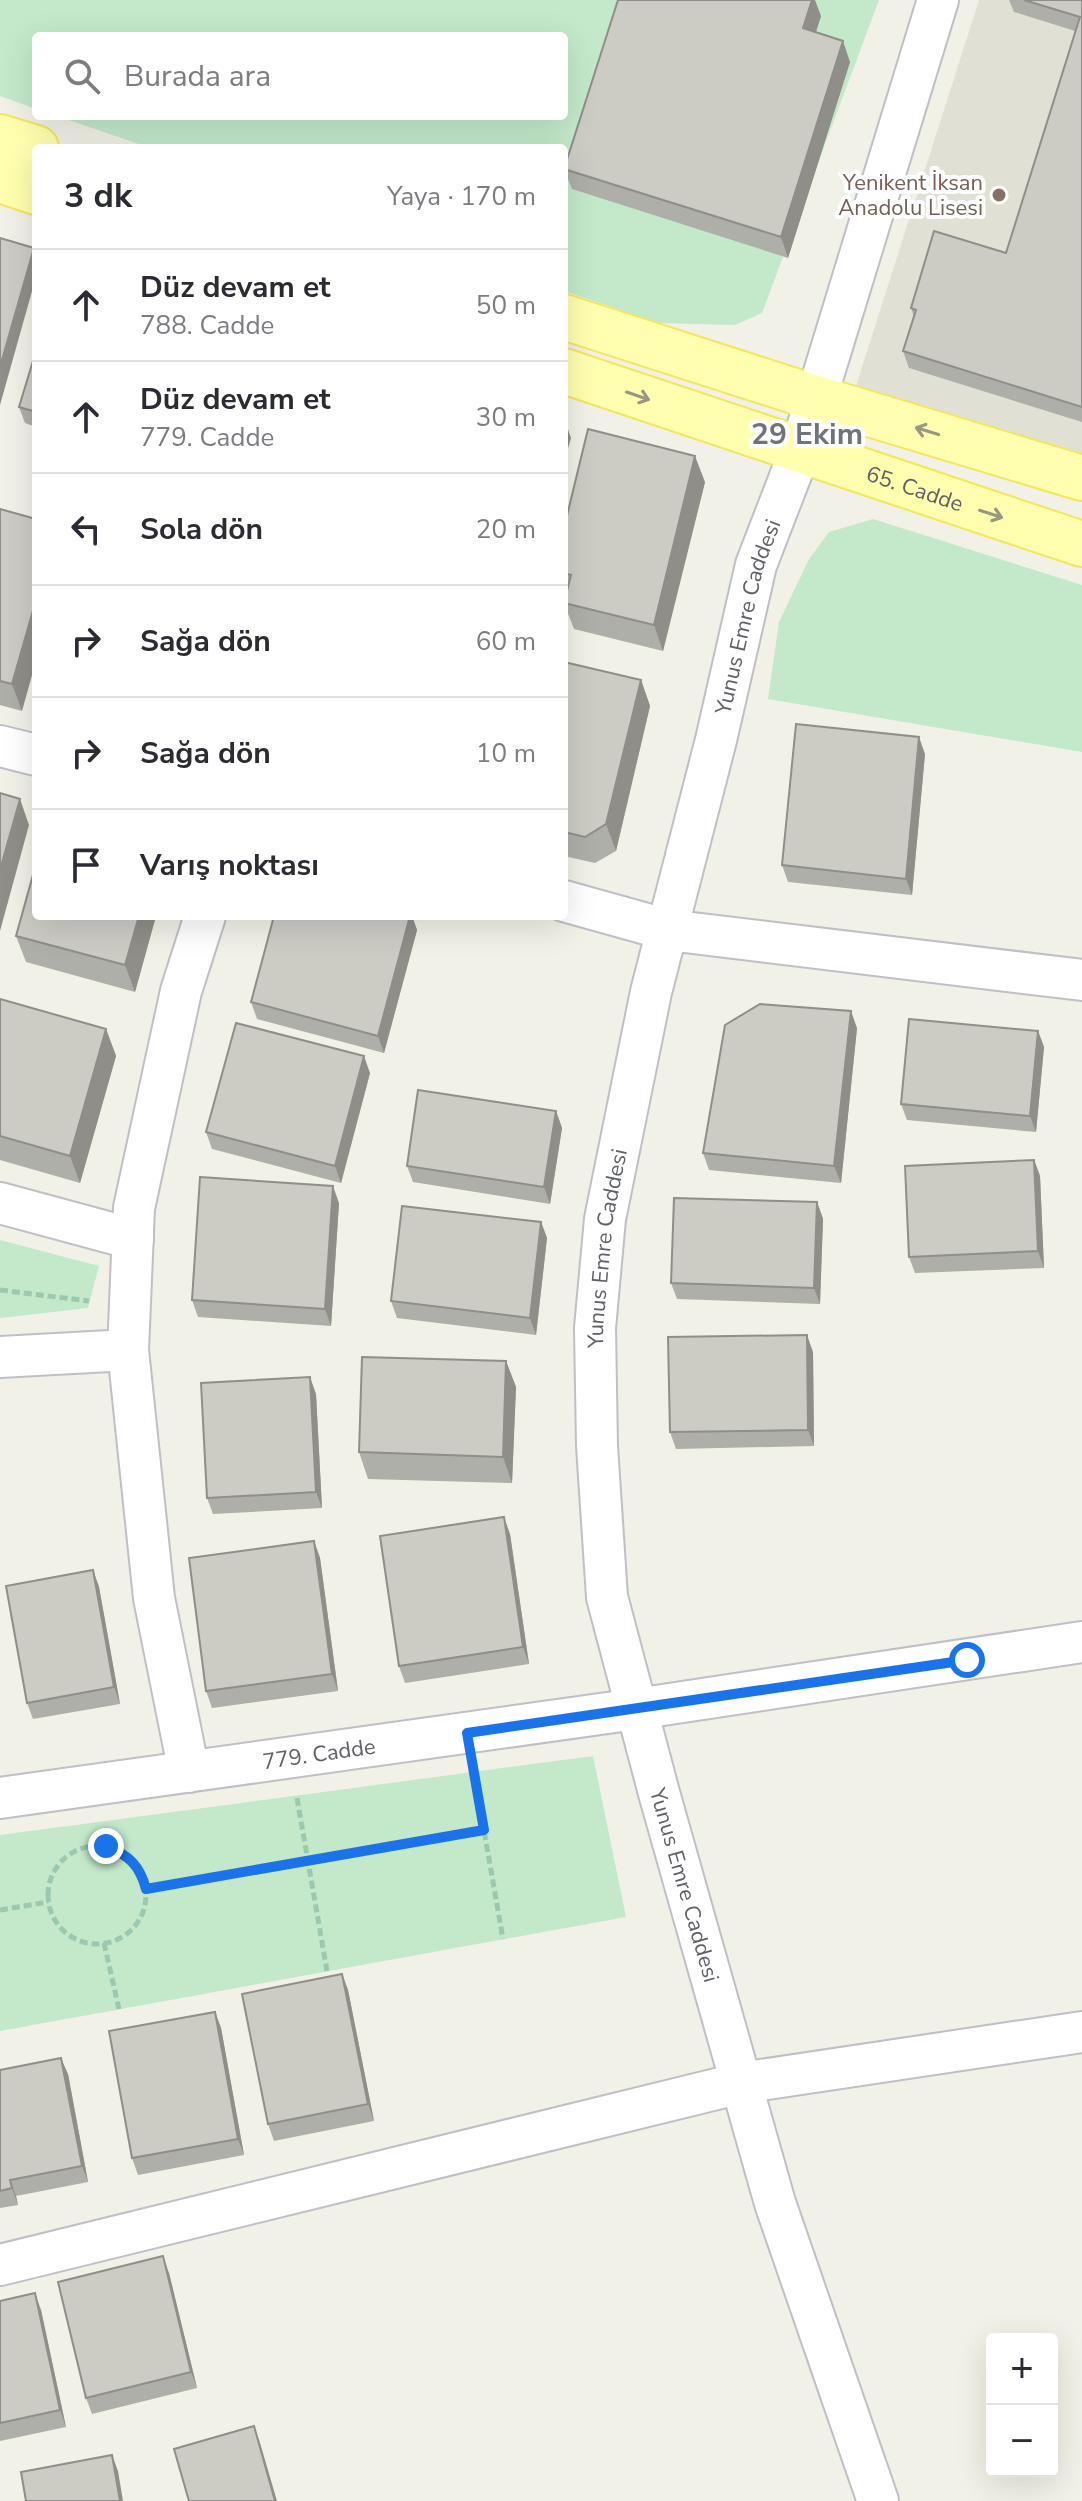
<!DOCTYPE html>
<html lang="tr">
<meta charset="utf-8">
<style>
body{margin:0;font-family:"Nunito Sans",sans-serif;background:#f2f2f3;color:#2b2b33}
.controls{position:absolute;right:24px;bottom:24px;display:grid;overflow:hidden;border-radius:8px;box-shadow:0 8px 32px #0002}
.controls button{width:72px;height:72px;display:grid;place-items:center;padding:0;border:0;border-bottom:2px solid #e1e1e2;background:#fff;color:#2b2b33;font:40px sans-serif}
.stop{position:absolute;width:24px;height:24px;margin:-18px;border:6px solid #1a73e8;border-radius:50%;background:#fff}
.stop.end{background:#1a73e8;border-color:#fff;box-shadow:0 2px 8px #0008}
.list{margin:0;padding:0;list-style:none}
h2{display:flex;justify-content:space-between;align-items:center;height:104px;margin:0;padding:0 32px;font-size:34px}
h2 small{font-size:26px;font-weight:400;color:#7c7c81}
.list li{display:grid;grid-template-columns:52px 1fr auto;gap:24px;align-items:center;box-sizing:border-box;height:112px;padding:0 32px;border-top:2px solid #e1e1e2}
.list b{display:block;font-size:30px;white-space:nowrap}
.list p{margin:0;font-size:26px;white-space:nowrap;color:#7c7c81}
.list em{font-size:26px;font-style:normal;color:#7c7c81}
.icon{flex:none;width:44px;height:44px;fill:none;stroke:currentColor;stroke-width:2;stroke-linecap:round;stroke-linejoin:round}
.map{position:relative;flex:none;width:1082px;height:2501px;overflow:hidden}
.search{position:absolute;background:#fff;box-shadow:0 8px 32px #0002;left:32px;top:32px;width:536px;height:88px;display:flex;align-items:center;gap:20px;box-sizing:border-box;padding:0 28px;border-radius:8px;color:#7c7c81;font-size:30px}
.panel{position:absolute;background:#fff;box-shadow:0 8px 32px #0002;left:32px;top:144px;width:536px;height:776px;border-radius:8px}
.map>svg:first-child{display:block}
.education{fill:#e1e0d5}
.green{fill:#c3e9ca}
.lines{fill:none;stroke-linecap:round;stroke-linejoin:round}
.minor-casing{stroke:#bfc0c6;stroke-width:44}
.major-casing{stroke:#f8e55a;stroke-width:48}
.path{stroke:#9bc8af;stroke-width:5;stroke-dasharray:8 4;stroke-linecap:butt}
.minor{stroke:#fff;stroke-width:40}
.major{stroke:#ffffaf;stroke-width:44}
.wall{fill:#afafa9}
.shaded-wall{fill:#8f8e89}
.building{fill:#cccbc4;stroke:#8f8e89;stroke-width:2}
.oneway{stroke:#979881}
.route{stroke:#1a73e8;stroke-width:10}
.education-dot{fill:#8d6e63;stroke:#fff;stroke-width:3}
.labels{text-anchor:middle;stroke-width:8;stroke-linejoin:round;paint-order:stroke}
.education-label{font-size:22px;fill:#785e54;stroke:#fff;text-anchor:end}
.street-label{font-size:22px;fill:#5f6168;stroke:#fff}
.district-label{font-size:30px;font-weight:bold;fill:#6f737a;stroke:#fff}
</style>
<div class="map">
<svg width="1082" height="2501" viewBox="0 0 1082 2501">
<rect width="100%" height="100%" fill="#f1f1e7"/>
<!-- education -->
<path class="education" d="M979,0H1082V462L855,389Z"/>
<!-- green -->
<path class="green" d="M0,0H879L762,313L735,325L658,323L564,291V148H150L57,116H564V36H36V109L0,96Z
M873,519L1082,585V752L768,699L779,622L809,559L829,532Z
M0,1240L99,1266L88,1308L0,1318Z
M593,1756L626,1917L0,2031V1835Z"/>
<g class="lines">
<defs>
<g id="minor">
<path d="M0,746L36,755"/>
<path d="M564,901L668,930L1082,980"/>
<path d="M0,1203L133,1239"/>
<path d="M0,1357L128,1350"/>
<path d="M189,1772L154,1598L128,1350L134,1208L181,991L205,916"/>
<path id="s1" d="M0,1798L636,1709L1082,1642"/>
<path d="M0,2265L741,2083L1082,2032"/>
<path id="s2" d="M878,2501L775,2203L659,1793L607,1597L597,1446L595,1328L605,1219L651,992L716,740L756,565L800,451L938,0"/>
</g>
<g id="major">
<path d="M0,137L36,148"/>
<path d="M0,180L36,192"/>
<path d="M564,317L816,398L1082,478"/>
<path id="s3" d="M564,371L1082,544"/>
</g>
</defs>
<!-- minor casing -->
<use href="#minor" class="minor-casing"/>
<!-- major casing -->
<use href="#major" class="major-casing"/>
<!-- path -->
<path class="path" d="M0,1290L89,1301
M474,1773L503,1939
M297,1798L327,1971
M48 1895a49 49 0 1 1 98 0a49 49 0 1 1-98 0Z
M146,1889L484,1830
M0,1910L48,1902
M104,1943L119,2009"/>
<!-- minor -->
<use href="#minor" class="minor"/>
<!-- major -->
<use href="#major" class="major"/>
</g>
<!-- wall -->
<path class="wall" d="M1009,0H1082V422L909,368L903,351L914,317L911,308L1006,253L1075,31L1014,12Z
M821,16L816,33L850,62L788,258L572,189L564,169Z
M36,351V427L25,423L19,407Z
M705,482L663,651L574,629L564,603L565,598L564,597V528Z
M0,509L22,711L0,705Z
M564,662L641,680L650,706L616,851L595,863L564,856Z
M925,754L912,895L788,882L782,865Z
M36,916H156L135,992L26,962L16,936Z
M274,916H412L417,930L384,1053L257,1019L251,1002Z
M0,999L106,1029L116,1056L80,1183L0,1160Z
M857,1028L841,1183L709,1170L703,1153Z
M1038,1031L1044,1047L1036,1132L907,1120L901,1104Z
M370,1073L341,1183L212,1149L206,1132Z
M556,1111L562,1128L550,1204L413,1182L407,1166Z
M1034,1160L1040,1176L1044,1268L915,1273L909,1257Z
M817,1202L823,1219L820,1304L677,1299L671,1283Z
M339,1203L331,1326L198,1317L192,1300Z
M541,1222L547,1238L536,1335L397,1318L391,1301Z
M813,1352L814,1446L676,1449L670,1432Z
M506,1361L516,1387L512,1483L368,1479L359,1452Z
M316,1394L322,1508L213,1514L207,1498Z
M510,1534L529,1664L405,1683L399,1666Z
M314,1541L320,1558L338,1691L212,1708L206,1691Z
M93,1570L99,1587L120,1704L33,1719L27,1703Z
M342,1974L348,1990L374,2121L274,2141L268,2124Z
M215,2012L221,2028L244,2155L138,2175L132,2158Z
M0,2070L68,2074L88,2182L16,2196L18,2205L0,2208Z
M169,2273L197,2388L92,2414L86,2398Z
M0,2301L41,2310L66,2427L0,2441Z"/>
<!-- shaded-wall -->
<path class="shaded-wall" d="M812,0H815L821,16L810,49L803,28Z
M843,41L850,62L788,258L781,237Z
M34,248L36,254V277L0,405V367Z
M564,418L571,438L564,462Z
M695,456L705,482L663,651L654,625Z
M36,600V661L22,711L12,684Z
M641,680L650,706L616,851L606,824Z
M919,737L925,754L912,895L906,879Z
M20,799L29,825L0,931V870Z
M139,916H156L135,992L125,965Z
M410,916H412L417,930L384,1053L378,1036Z
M851,1011L857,1028L841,1183L834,1166Z
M106,1029L116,1056L80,1183L70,1156Z
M1038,1031L1044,1047L1036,1132L1030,1116Z
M364,1056L370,1073L341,1183L335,1166Z
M556,1111L562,1128L550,1204L544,1187Z
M1034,1160L1040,1176L1044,1268L1038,1251Z
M333,1186L339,1203L331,1326L325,1309Z
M817,1202L823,1219L820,1304L814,1288Z
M541,1222L547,1238L536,1335L530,1318Z
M807,1335L813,1352L814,1446L808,1430Z
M506,1361L516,1387L512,1483L503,1457Z
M310,1377L316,1394L322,1508L316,1492Z
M504,1517L510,1534L529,1664L523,1647Z
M314,1541L320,1558L338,1691L332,1674Z
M93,1570L99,1587L120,1704L114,1687Z
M342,1974L348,1990L374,2121L368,2104Z
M215,2012L221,2028L244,2155L238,2139Z
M61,2058L68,2074L88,2182L82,2166Z
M10,2180L16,2196L18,2205L12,2188Z
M163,2256L169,2273L197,2388L191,2372Z
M35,2293L41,2310L66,2427L60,2410Z
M254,2426L260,2443L277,2501H275Z
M112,2455L118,2471L123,2501H120Z"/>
<!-- building -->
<path class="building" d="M618,0H812L803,28L843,41L781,237L564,169Z
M1024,0H1082V407L903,351L916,310L911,308L934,231L1006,253L1080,17Z
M0,238L34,248L0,367Z
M36,351V412L19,407Z
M588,429L695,456L654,625L564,603L571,575L564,573V528Z
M0,509L36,519V600L12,684L0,681Z
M564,662L641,680L606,824L585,837L564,832Z
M796,724L919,737L906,879L782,865Z
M0,793L20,799L0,870Z
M36,864V916H139L125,965L16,936Z
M274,916H410L378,1036L251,1002Z
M0,999L106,1029L70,1156L0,1136Z
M760,1004L851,1011L834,1166L703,1153L725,1025Z
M909,1019L1038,1031L1030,1116L901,1104Z
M236,1023L364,1056L335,1166L206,1132Z
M418,1090L556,1111L544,1187L407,1166Z
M1034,1160L1038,1251L909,1257L905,1166Z
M200,1177L333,1186L325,1309L192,1300Z
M674,1198L817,1202L814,1288L671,1283Z
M402,1206L541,1222L530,1318L391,1301Z
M807,1335L808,1430L670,1432L668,1337Z
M362,1357L506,1361L503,1457L359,1452Z
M310,1377L316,1492L207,1498L201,1383Z
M504,1517L523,1647L399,1666L380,1536Z
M314,1541L332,1674L206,1691L189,1558Z
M93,1570L114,1687L27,1703L6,1586Z
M342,1974L368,2104L268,2124L242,1994Z
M215,2012L238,2139L132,2158L109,2031Z
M61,2058L82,2166L10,2180L12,2188L0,2191V2070Z
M163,2256L191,2372L86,2398L58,2282Z
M35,2293L60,2410L0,2423V2301Z
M254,2426L275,2501H189L174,2449Z
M112,2455L120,2501H26L21,2472Z"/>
<!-- one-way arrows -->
<defs><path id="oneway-shaft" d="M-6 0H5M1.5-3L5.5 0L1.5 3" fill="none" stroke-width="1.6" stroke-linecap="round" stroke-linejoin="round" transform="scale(2)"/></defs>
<g class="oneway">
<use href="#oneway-shaft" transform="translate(638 396) rotate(19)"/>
<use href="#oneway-shaft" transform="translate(927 431) rotate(-163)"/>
<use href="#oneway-shaft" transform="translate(991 514) rotate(18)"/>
</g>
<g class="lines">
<!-- route -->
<path class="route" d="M106,1846C129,1855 140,1866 146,1889L484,1830L467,1733L967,1660"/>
</g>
<!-- markers -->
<circle class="education-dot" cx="999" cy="195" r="8"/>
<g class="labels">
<!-- education labels -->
<g class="education-label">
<text x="983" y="190">Yenikent İksan<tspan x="983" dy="25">Anadolu Lisesi</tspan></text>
</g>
<!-- street labels -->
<g class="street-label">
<text dy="8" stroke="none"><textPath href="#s3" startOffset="370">65. Cadde</textPath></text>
<text dy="8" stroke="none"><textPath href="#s2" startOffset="1942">Yunus Emre Caddesi</textPath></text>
<text dy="8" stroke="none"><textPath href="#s2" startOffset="1294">Yunus Emre Caddesi</textPath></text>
<text dy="8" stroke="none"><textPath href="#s1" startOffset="322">779. Cadde</textPath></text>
<text transform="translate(685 1885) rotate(74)" y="8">Yunus Emre Caddesi</text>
</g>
<!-- district labels -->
<g class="district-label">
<text x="807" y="444">29 Ekim</text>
</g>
</g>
</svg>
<div class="controls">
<button>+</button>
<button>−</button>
</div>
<div class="stop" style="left:967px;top:1660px"></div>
<div class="stop end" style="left:106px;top:1846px"></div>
<div class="search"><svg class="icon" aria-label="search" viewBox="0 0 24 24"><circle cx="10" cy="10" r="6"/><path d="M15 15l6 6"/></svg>Burada ara</div>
<section class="panel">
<h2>3 dk<small>Yaya · 170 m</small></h2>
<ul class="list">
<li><svg class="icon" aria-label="ahead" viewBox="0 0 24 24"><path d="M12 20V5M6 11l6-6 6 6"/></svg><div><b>Düz devam et</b><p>788. Cadde</p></div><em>50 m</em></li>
<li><svg class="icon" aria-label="ahead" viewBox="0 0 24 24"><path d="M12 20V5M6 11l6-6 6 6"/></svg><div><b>Düz devam et</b><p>779. Cadde</p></div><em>30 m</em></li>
<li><svg class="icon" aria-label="left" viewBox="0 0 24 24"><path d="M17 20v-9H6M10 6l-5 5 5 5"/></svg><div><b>Sola dön</b></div><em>20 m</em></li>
<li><svg class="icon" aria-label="right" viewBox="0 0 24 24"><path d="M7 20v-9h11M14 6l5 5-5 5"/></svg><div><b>Sağa dön</b></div><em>60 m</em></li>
<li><svg class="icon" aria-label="right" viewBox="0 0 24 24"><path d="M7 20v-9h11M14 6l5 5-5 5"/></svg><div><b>Sağa dön</b></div><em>10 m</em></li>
<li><svg class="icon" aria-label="arrive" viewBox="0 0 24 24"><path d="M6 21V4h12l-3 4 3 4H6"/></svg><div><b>Varış noktası</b></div></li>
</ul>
</section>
</div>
